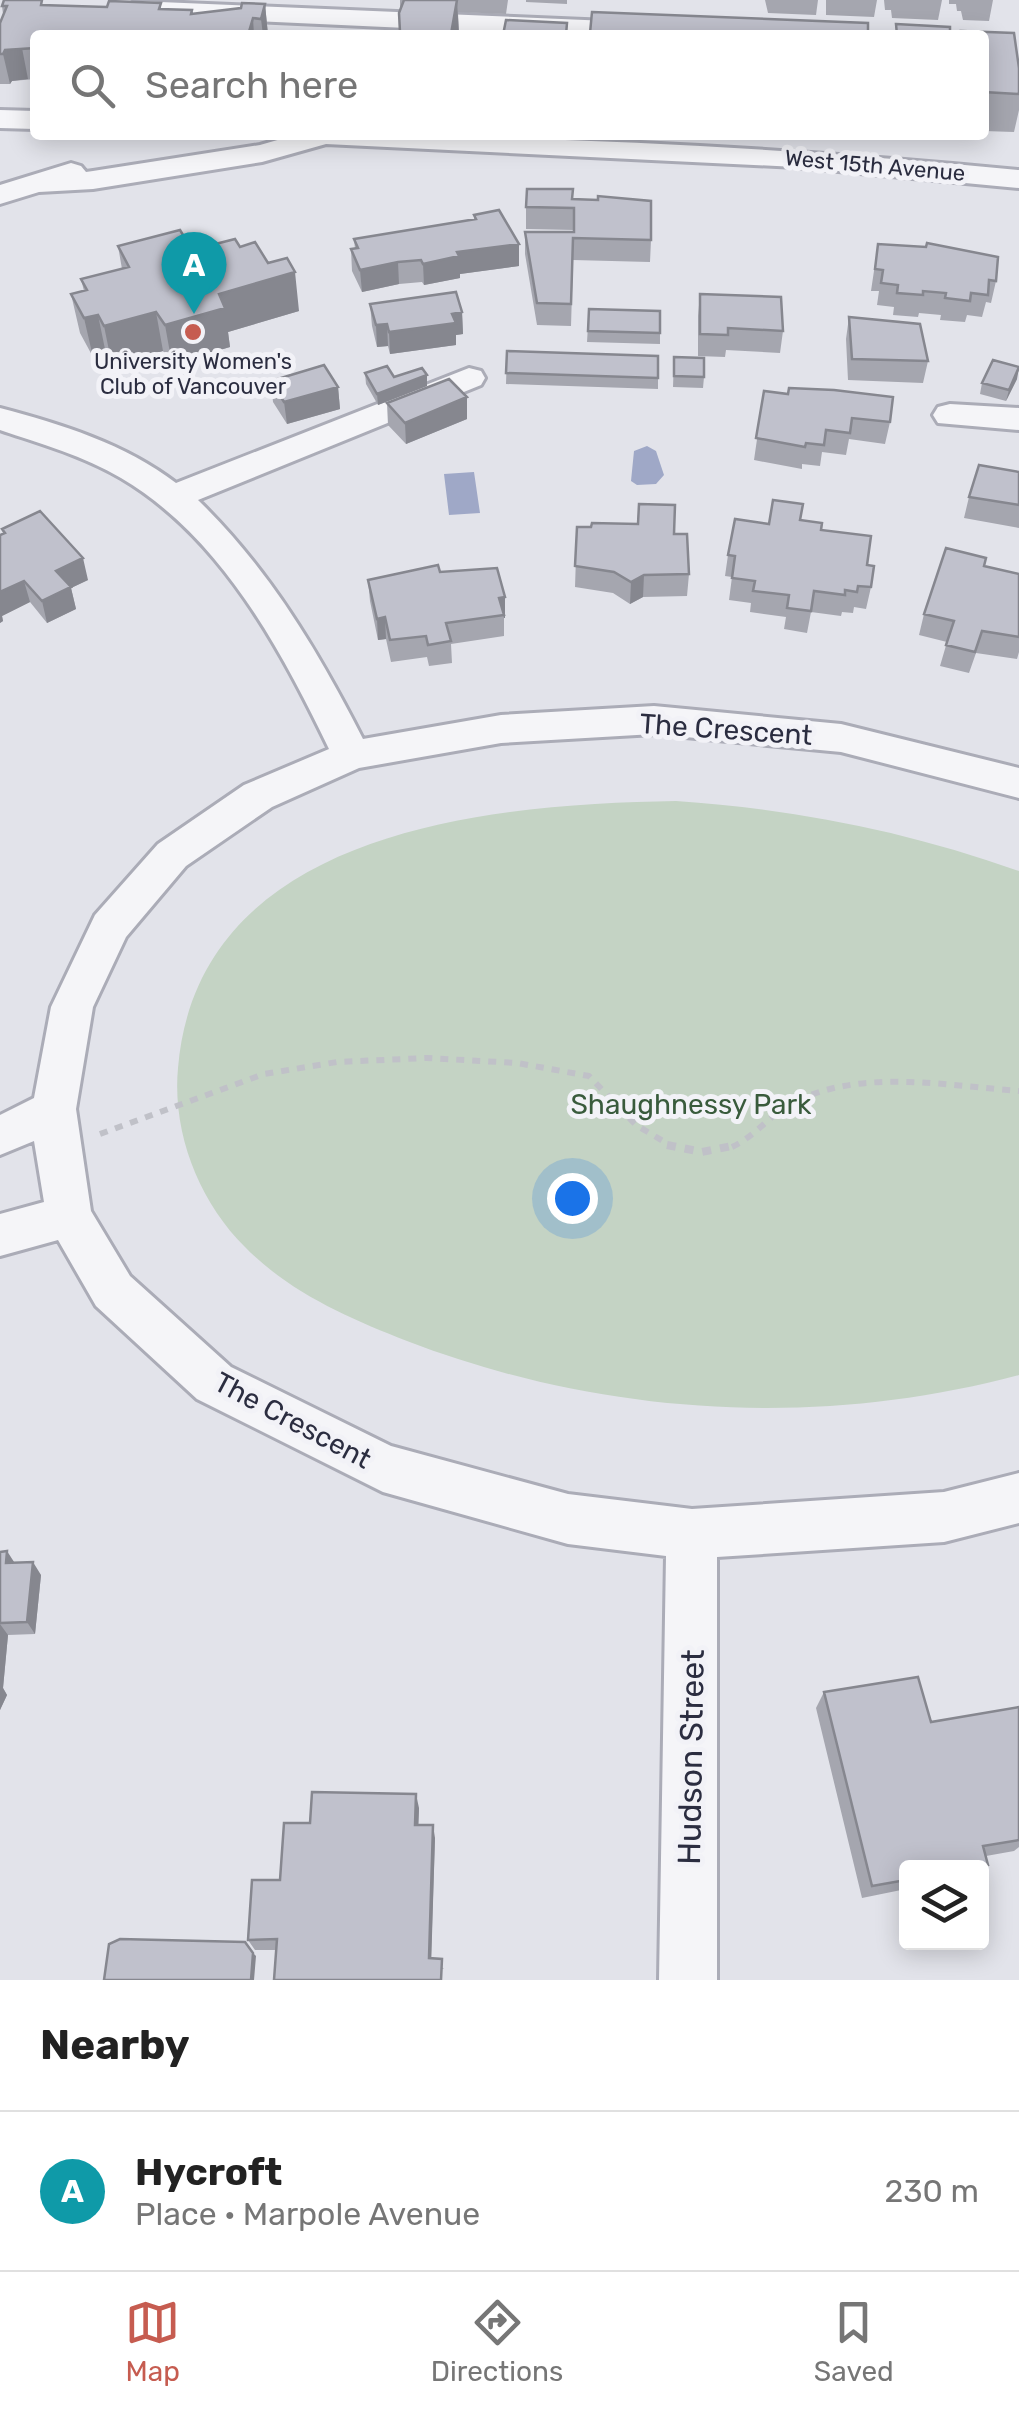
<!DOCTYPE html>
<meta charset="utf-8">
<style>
body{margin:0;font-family:Rubik,sans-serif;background:#f2f2f2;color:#222}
.controls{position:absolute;right:30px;bottom:30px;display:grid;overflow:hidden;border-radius:10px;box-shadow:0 5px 25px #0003}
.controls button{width:90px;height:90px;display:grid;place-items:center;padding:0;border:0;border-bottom:2px solid #e0e0e0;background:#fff;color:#222;font:50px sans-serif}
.you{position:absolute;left:572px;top:1198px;width:35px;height:35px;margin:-25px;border:8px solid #fff;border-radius:50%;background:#1a73e8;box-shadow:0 0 0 15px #1a73e833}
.badge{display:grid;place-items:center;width:65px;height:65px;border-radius:50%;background:#c65c50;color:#fff;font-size:32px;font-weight:700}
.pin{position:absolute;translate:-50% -82px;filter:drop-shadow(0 2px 5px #0008)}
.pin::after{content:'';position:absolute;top:52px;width:35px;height:30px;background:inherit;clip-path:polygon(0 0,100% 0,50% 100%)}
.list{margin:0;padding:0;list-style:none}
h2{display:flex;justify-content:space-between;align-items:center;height:130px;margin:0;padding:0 40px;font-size:42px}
h2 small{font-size:32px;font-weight:400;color:#767676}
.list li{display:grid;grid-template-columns:65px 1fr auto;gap:30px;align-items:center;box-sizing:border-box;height:160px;padding:0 40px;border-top:2px solid #e0e0e0}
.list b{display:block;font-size:38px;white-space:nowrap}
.list p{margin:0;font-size:32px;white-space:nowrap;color:#767676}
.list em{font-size:32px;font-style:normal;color:#767676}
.icon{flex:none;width:55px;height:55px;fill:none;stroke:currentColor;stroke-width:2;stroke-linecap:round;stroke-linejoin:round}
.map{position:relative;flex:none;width:1019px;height:1980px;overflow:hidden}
.search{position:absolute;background:#fff;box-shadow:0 5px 25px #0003;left:30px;right:30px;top:30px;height:110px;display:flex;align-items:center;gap:25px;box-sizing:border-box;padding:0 35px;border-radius:10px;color:#767676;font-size:38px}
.sheet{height:290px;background:#fff}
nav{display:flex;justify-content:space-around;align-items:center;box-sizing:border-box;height:140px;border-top:2px solid #e0e0e0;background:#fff;font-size:28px;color:#767676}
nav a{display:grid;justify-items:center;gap:5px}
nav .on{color:#c65c50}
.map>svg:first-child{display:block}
.green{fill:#c4d3c4}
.water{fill:#9fa8c7}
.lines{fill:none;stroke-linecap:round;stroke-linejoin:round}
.minor-casing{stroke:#abacb7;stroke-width:6}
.path-far1{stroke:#c0c1c8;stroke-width:6;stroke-dasharray:8 8;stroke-linecap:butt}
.path{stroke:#c0c1c8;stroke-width:8;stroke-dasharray:9 9;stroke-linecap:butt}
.minor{fill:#f5f5f8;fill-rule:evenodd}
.wall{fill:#a5a6af}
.shaded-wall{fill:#86878f}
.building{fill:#c0c1cc;stroke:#86878f;stroke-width:2.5}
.poi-dot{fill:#c65c50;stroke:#f2f2f7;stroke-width:4}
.labels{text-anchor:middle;stroke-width:10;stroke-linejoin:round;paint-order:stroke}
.far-street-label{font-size:22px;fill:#2b2d40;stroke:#f2f2f7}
.far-poi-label{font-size:22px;fill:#2b2d40;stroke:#f2f2f7}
.street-label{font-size:28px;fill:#2b2d40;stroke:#f2f2f7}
.park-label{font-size:28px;fill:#395b3c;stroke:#f2f2f7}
.near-street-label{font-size:32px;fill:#2b2d40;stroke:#f2f2f7}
</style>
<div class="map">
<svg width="1019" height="1980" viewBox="0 0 1019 1980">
<rect width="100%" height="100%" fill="#e2e3ea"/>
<!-- green -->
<path class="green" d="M676,801C795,809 906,831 1019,871V1375C817,1429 602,1416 407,1341C348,1318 289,1292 245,1247C199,1201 172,1133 178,1068C198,829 490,804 676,801Z"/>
<!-- water -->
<path class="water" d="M647,446L656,451L664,475L656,484L637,485L631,481L634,451Z
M474,472L480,513L449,515L444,474Z"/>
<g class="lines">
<defs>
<path id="minor" d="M136,1L750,27L764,35H556L126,15L122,9Z
M0,110L35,111V129L0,128Z
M295,135C537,135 777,147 1019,170V188L796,167L326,144L262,162L93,189L39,192L0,204V185L71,163L81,166L86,172L93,171L260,145Z
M469,368L481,371L485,378L481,385L198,500C269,569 318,651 363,739L501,715L654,706L841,724L1019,768V798L841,752L654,734L501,743L359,768L272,807L186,866L126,937L93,1007L76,1109L91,1211L130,1276L231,1367L391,1446L568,1494L692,1509L944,1492L1019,1473V1523L944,1542L717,1557V1980H659L666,1556L568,1544L383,1492L197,1399L96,1306L58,1240L0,1256V1214L44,1202L34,1141L0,1155V1115L34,1098L51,1007L95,915L158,844L244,785L329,749C280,648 221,537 121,478C84,456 41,444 0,430V408C61,424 125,444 176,483Z
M950,404L1019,408V430L938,423L933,415L938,407Z"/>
</defs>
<!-- minor casing -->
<use href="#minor" class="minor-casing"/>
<!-- path-far1 -->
<path class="path-far1" d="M100,1134L264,1074L337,1062L427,1058L517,1063L589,1076L636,1125L673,1147
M732,1147C756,1136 771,1113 795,1102C861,1068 949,1086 1019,1091"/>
<!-- path -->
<path class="path" d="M667,1145L702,1152L737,1145"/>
<!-- minor -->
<use href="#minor" class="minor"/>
</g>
<!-- wall -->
<path class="wall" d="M400,0H508L506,14L458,12L459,35H400Z
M526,0H567V4L526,2Z
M765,0H818L816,15L768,13Z
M826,0H877L874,17L826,15Z
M884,0H942L938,20L892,18L891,10H885Z
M949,0H993L989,21L963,20L961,11H957L956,4H949Z
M161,3V9L193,14L265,4L268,35H35V79L12,81L10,84H0V23L3,14L2,6L44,5L107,7Z
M961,31L1014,33L1019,68V110L1014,132L984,131V35H960Z
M572,199L651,240L650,262L573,260L571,326L537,325L525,254V232H574V230L526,229V207Z
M474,215L519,244V266L460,274V278L424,285L422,282L399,284L362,292L352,271L351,249H355L354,239L474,219Z
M878,244L996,281L991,303L986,302L982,317L967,315L965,322L940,320L941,315L919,313L918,317L893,315L894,307L877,305L879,291H871Z
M118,246L192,250L240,247L299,311L228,332L230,347L172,364L163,351L112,365L106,354L93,357L80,333L71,294L84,291L81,279L122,269Z
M700,294L783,331L780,353L726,350L725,357L698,356V316Z
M370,304L462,312L463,334L456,335V345L390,354L388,346L377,347L372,326Z
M589,309L660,333V344L587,342Z
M849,317L928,361L923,383L848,380L846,339Z
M507,351L658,378V389L506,384Z
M674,357L704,377L703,388L673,387Z
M365,373L394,377L427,375V386L378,405L366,384Z
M1017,379L1006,401L980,394L982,383Z
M271,381L338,387L340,409L287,424L273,402Z
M764,391L890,422L885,444L849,439L846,455L822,452L820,466L802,464V469L754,460Z
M387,403L467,419L406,444L388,425Z
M1019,472V528L964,518L969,497Z
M639,504L674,534L689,574L687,596L643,597L630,604L613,593L575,587L577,527L637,524Z
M800,520L821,530L867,565L871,587L866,609L854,607L853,613L842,612L841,616L811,612L807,633L784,629L786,617L750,612L751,603L729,600L732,577L725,576L728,555L769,524Z
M2,529L88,580L71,588L76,609L47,623L30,602L2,616L3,621L0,623L3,534Z
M984,566L1019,574V652L1017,659L976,653L969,673L940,666L947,642L919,635L924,614Z
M497,568L505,618H504V636L451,644L452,663L429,666L427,657L391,662L386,639L378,640L370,601L368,580L440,572Z
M0,1552L15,1563L41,1575L35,1634L8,1635L3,1688L7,1695L0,1710Z
M824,1692L931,1722L1019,1707V1847L1014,1851L986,1856L988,1865L982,1871V1868H906V1889L862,1898L816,1708Z
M419,1808L418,1825L435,1838L431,1958L444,1969L276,1950H255L248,1940L310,1823Z"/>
<!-- shaded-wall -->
<path class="shaded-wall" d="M457,0L459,35H451Z
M265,4L268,35H263L261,19Z
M253,18L254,35H248Z
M22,48L28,79L12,81L10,84L3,54L5,50Z
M519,244V266L460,274V278L424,285L423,264L457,252Z
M398,262L399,284L362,292L360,270Z
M295,272L299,311L228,332L230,347L172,364L165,325L219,294Z
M156,312L163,351L112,365L104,326Z
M462,312L463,334L456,335V345L390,354L389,332Z
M98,315L106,354L93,357L84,318Z
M387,324L388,346L377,347L376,325Z
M1019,368L1017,379L1006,401L1009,390Z
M427,375V386L378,405L377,394Z
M338,387L340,409L287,424L284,402Z
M467,397V419L406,444L405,423Z
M83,558L88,580L71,588L76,609L47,623L42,601L56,571Z
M644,575L643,597L630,604L631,582Z
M24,581L30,602L2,616L3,621L0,623V592Z
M505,597V618H504L499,598Z
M385,617L386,639L378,640L377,619Z
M7,1551L16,1565L6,1563Z
M33,1562L41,1575L35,1634L27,1622Z
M0,1624L8,1635L3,1688L7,1695L0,1710Z
M416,1794L419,1808L418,1838L415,1825Z
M433,1825L435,1838L431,1968L429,1958Z
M253,1953L256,1956L254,1980H251Z"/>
<!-- building -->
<path class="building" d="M4,0H42L41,5L107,7L109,1L161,3L159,9L192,10L191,14L241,8L242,3L265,4L261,19L253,18L248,35H35V48L5,50L3,54H0V23L7,6H2Z
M404,0H457L451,34L400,32L399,13Z
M592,12L868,23V35H584V33H590Z
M506,20L567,23L566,35H503Z
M896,24L950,27V35H897Z
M961,31L1014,33L1019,68V94L984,92V35H962Z
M527,189H573L572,199L598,200V196L651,201V240L573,238L571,304L537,303L525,232H574V208L526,207Z
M499,210L519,244L457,252L459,256L423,264L421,260L398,262L360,270L351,249L358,248L354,239L476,219L474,215Z
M180,230L192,250L235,239L240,247L255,242L268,263L287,258L295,272L219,294L225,308L165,325L156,312L104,326L98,315L84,318L71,294L87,290L81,279L129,267L118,246Z
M927,243L998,257L996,281L989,280L988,295L971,293L970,301L945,298L946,293L923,291V295L897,293L898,285L881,283L883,270L875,269L878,244L926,247Z
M456,292L462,312L452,314L456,323L389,332L387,324L376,325L370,304Z
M700,294L781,297L783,331L728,328V335L700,334Z
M589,309L660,311V333L588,331Z
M849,317L920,324L928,361L852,359Z
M507,351L658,356V378L506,373Z
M674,357L704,358V377L674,376Z
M993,360L1019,367L1009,390L982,383Z
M324,365L338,387L284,402L271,381Z
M387,366L394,377L422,368L427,375L377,394L365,373Z
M449,379L467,397L405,423L387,403Z
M789,388L834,390L893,397L890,422L852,418L850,433L826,430L824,445L806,443L805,447L756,438L764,391L788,394Z
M979,465L1019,472V505L969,497Z
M773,500L803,504L800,520L822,523L821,530L871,536L867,565L874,566L871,587L858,586L857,592L845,590V595L814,591L811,611L787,608L789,595L753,591L755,581L732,578L735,556L728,555L735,519L769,524Z
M639,504L675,505L674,534H687L689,574L644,575L631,582L614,572L575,566L577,527H591L592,523L638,524Z
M40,511L83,558L56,571L71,587L42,601L24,581L0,592V535L5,533L2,529Z
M946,548L986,558L984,566L1019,574V637L982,631L975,652L946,645L954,621L924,614Z
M438,565L440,572L497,568L505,597L499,598L504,615L446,623L451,641L428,645L426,636L390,640L385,617L377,619L368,580Z
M7,1551L6,1563L33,1562L27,1622L0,1623V1552Z
M918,1677L931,1722L1019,1707V1840L983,1846L988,1865L972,1868H906V1880L872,1886L824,1692Z
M312,1792L416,1794L415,1825H433L429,1958L442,1959L441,1980H274L277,1939L248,1940L252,1880H280L284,1823H310Z
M120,1939L245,1942L253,1953L251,1980H104L109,1944Z"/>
<!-- markers -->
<circle class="poi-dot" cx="193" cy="332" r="10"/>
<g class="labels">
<!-- far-street labels -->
<g class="far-street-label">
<text transform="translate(875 165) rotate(5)" y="8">West 15th Avenue</text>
</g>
<!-- far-poi labels -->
<g class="far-poi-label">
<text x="193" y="369">University Women's<tspan x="193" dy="25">Club of Vancouver</tspan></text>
</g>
<!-- street labels -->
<g class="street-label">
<text transform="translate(726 729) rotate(4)" y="10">The Crescent</text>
<text transform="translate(293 1420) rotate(28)" y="10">The Crescent</text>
</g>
<!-- park labels -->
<g class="park-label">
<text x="691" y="1114">Shaughnessy Park</text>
</g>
<!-- near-street labels -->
<g class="near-street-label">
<text transform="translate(691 1757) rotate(-89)" y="11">Hudson Street</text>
</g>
</g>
</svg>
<div class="controls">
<button><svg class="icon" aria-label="layers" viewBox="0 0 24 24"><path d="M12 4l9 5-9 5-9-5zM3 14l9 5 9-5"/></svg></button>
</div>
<div class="you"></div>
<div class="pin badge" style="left:194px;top:314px;background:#0f9aa8">A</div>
<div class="search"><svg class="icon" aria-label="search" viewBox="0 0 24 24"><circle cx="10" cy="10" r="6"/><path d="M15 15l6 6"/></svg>Search here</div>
</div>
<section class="sheet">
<h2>Nearby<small></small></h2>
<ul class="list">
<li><span class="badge" style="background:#0f9aa8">A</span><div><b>Hycroft</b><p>Place · Marpole Avenue</p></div><em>230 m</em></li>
</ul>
</section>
<nav>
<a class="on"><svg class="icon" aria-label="map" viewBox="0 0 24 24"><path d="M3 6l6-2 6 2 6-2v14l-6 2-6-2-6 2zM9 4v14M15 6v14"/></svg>Map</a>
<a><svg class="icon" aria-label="directions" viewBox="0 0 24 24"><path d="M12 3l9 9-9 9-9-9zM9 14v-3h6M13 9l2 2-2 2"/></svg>Directions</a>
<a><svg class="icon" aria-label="saved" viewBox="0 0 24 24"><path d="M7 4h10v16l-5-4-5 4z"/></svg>Saved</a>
</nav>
